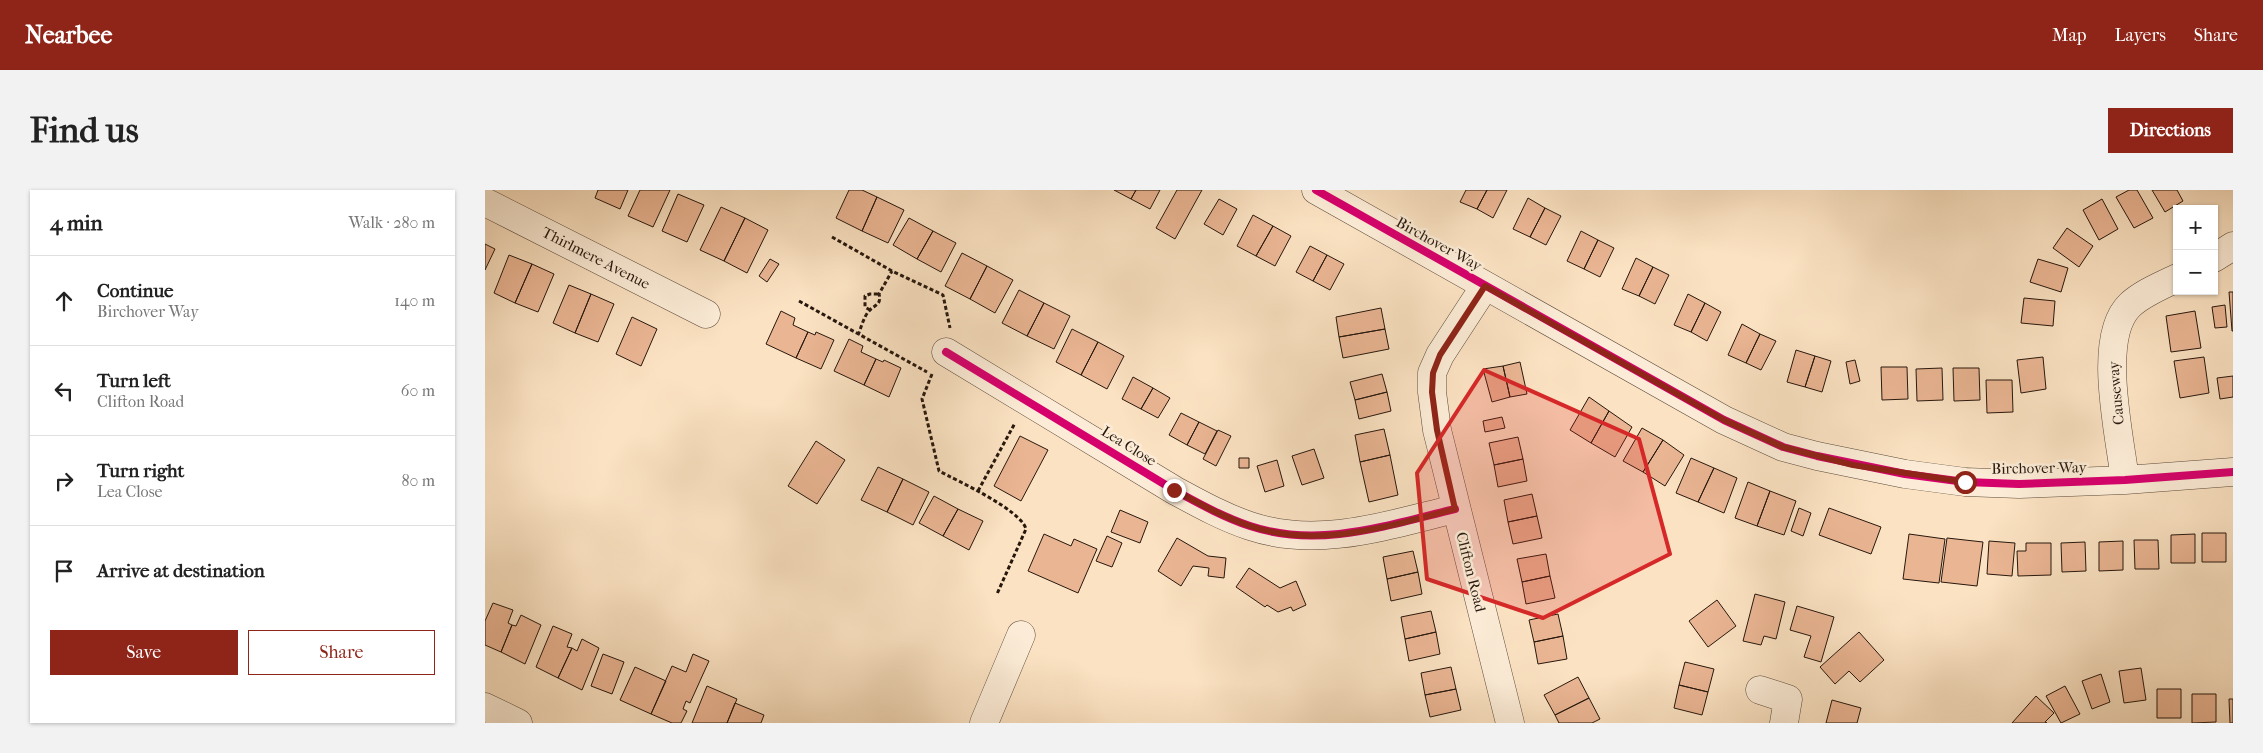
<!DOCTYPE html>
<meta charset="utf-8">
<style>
body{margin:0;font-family:"IM FELL French Canon",serif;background:#f2f2f2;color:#222}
.controls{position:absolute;right:15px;top:15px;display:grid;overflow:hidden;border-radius:0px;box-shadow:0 1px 4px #0004}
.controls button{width:45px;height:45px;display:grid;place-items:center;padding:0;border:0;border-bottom:1px solid #e0e0e0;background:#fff;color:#222;font:25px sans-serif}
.stop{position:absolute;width:15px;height:15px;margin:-11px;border:4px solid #8f2418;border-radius:50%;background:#fff}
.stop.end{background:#8f2418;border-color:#fff;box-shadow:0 1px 5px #0008}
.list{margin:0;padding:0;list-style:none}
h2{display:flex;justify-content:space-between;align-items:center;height:65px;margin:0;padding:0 20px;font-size:21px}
h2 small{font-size:16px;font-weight:400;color:#767676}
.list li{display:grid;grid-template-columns:32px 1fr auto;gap:15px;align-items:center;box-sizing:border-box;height:90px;padding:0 20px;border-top:1px solid #e0e0e0}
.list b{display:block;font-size:19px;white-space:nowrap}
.list p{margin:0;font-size:16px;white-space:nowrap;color:#767676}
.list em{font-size:16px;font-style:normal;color:#767676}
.actions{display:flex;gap:10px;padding:15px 20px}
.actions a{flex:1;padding:11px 0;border:1px solid #8f2418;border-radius:0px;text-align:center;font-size:18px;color:#8f2418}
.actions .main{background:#8f2418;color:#fff}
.icon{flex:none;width:28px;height:28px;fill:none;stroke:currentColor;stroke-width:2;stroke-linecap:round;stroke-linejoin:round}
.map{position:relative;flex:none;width:1748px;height:533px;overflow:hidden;border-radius:0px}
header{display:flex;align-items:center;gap:30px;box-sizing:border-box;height:70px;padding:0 25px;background:#8f2418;color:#fff}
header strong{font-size:24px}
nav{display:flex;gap:28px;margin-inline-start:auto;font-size:18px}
.intro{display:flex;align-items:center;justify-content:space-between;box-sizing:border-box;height:120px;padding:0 30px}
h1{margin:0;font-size:35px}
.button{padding:12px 22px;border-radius:0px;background:#8f2418;color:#fff;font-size:18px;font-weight:700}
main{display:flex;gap:30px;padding:0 30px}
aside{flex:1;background:#fff;border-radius:0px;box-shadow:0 1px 4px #0004}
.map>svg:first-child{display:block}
.building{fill:#eab593;stroke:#26170d}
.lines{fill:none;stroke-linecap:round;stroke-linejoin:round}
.minor-casing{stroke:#5b4a3a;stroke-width:29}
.path{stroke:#26170d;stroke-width:3;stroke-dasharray:4 2.5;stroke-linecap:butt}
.minor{stroke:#fcecd7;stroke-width:28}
.cycleway-casing{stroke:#fcecd7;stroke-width:11}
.cycleway{stroke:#d6006c;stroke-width:8}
.route{stroke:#8f2418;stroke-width:6}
.marked{fill:#d62828;fill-opacity:0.2;stroke:#d62828;stroke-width:4;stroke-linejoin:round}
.labels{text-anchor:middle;stroke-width:5;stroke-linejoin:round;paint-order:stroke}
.street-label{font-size:15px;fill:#26170d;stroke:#fcecd7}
</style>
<header>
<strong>Nearbee</strong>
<nav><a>Map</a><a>Layers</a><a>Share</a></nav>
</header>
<div class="intro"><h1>Find us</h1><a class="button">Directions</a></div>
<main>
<aside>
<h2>4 min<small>Walk · 280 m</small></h2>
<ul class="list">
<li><svg class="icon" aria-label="ahead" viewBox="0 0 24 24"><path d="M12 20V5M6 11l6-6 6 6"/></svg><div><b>Continue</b><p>Birchover Way</p></div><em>140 m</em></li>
<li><svg class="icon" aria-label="left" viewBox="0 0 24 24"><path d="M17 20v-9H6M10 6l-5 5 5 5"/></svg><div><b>Turn left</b><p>Clifton Road</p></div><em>60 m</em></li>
<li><svg class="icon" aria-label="right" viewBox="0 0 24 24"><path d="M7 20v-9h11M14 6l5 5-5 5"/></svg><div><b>Turn right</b><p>Lea Close</p></div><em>80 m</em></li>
<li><svg class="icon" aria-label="arrive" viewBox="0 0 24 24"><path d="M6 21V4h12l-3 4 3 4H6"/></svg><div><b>Arrive at destination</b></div></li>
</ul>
<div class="actions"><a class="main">Save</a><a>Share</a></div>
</aside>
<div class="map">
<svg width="1748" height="533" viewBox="0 0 1748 533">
<rect width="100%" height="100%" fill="#fbe2c2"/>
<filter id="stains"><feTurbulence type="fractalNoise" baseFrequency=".004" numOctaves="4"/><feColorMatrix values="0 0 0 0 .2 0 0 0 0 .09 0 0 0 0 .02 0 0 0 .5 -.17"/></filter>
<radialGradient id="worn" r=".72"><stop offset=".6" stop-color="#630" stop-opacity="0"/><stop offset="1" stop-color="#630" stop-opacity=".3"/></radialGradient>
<!-- building -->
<path class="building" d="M113,0H143L135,19L110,8Z
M155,0H185L168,37L143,26Z
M364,0H377L392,7L377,41L351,28Z
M629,0H651L646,9Z
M651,0H675L665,19L646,9Z
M692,0H717L690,49L671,38Z
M981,0H1002L992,19L975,12Z
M1002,0H1022L1008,28L992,19Z
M1644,0H1652L1668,28L1649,38L1631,7Z
M1667,0H1692L1698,11L1680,22Z
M193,4L219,15L202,52L177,41Z
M392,7L419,20L403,53L377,41Z
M1043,8L1060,18L1045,47L1028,39Z
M734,9L752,19L738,45L719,34Z
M1617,9L1633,39L1614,50L1598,20Z
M236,17L260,28L239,71L215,60Z
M1060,18L1076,26L1061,55L1045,47Z
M768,25L788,36L771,66L752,56Z
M260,28L283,40L262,83L239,71Z
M424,28L448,41L432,69L408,55Z
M788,36L806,46L790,76L771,66Z
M1582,38L1608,56L1594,77L1568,58Z
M448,41L471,53L456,82L432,69Z
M1096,41L1113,50L1099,79L1082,71Z
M1113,50L1129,58L1115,87L1099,79Z
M0,54L10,59L0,80Z
M825,56L842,65L828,91L811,82Z
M477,63L502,76L485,109L460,96Z
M24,65L47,74L30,113L9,103Z
M842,65L859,74L845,100L828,91Z
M1151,68L1168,77L1154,106L1137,99Z
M285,69L294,74L282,92L274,86Z
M1553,69L1583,78L1576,102L1545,92Z
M47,74L69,84L53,122L30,113Z
M502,76L528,90L510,123L485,109Z
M1168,77L1184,85L1170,114L1154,106Z
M84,95L106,104L90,143L68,133Z
M534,100L559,113L542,146L517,133Z
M1744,102H1748V141H1747Z
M106,104L129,114L113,152L90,143Z
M1203,104L1220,113L1206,142L1189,135Z
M1539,108L1570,111L1568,136L1536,133Z
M559,113L585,126L569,159L542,146Z
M1220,113L1236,122L1222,151L1206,142Z
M1740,115L1742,137L1730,138L1727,117Z
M896,118L900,139L854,147L851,127Z
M296,121L310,128L308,135L323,142L311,168L281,154Z
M1710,121L1716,158L1686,162L1681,126Z
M147,127L172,139L156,176L131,164Z
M1257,134L1275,144L1261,173L1243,165Z
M587,139L613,152L596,185L571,172Z
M900,139L904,159L858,168L854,147Z
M323,142L330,145L331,142L349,150L336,179L311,168Z
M1275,144L1291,151L1276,180L1261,173Z
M364,149L378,156L376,162L391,169L379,195L349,181Z
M613,152L639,166L622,199L596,185Z
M1311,160L1330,166L1320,197L1302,192Z
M1330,166L1346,171L1337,202L1320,197Z
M1558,167L1561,199L1536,203L1532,170Z
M1719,167L1724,203L1695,208L1689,171Z
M391,169L398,172L399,170L416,178L404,207L379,195Z
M1370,170L1375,191L1365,194L1361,172Z
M1035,172L1042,204L1025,207L1018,176Z
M1018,176L1025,207L1007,212L998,179Z
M1396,177H1422L1423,209L1397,210Z
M1457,178L1458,210L1432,211L1431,179Z
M1468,178H1494L1495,210L1469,211Z
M897,184L902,202L870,210L865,192Z
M1748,186V207L1735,209L1732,188Z
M648,187L668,198L656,219L637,209Z
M1501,190H1527L1528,222L1502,223Z
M668,198L685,208L673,228L656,219Z
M902,202L906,221L874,229L870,210Z
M1104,207L1124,221L1106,253L1085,240Z
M1124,221L1147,237L1130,267L1106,253Z
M696,223L714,232L702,255L684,245Z
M1017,227L1020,238L1000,242L998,231Z
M714,232L732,241L720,264L702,255Z
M1157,238L1178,250L1158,282L1138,271Z
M899,239L905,265L875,272L870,245Z
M733,240L746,246L731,276L718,269Z
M535,246L563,260L536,311L509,296Z
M1033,247L1038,269L1009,275L1004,253Z
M1178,250L1199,265L1180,296L1158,282Z
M331,251L360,270L332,314L303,296Z
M829,259L839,288L817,295L807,266Z
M905,265L913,305L884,312L875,272Z
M754,268H764V278H754Z
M1206,268L1229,278L1213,312L1191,303Z
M1038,269L1042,291L1013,297L1009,275Z
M792,270L799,296L780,302L772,276Z
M393,277L418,289L402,322L376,310Z
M1229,278L1252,288L1239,323L1213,312Z
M418,289L444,302L428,335L402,322Z
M1263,292L1285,301L1272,336L1250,328Z
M1285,301L1311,311L1299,345L1272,336Z
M1047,304L1052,326L1023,332L1019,310Z
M449,306L473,319L458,346L434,333Z
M1314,318L1326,323L1318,346L1306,341Z
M1344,318L1396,337L1386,364L1334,345Z
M473,319L498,331L484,360L458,346Z
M635,320L663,332L655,353L626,342Z
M1052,326L1057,348L1028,354L1023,332Z
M1717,343H1741V372H1717Z
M559,344L586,356L589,349L612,359L593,403L543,381Z
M1424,344L1460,349L1454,393L1418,389Z
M1710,344V373H1686V345Z
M622,346L637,353L627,377L611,371Z
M692,348L723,366L741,368L739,388L723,386L724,378L708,376L696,396L673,381Z
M1462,348L1498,352L1492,396L1456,392Z
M1649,350H1673L1674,379H1650Z
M1504,351L1530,353L1527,386L1502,384Z
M1638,351V380L1614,381V352Z
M1600,352L1601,381L1577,382L1576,353Z
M1541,353H1566V385L1533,386L1532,361H1541Z
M928,361L933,382L902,389L898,367Z
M1061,364L1065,386L1037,392L1032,369Z
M764,378L795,398L811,391L821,415L808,421L806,417L793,422L782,415L780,417L751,397Z
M933,382L937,404L906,411L902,389Z
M1065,386L1070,408L1041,414L1037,392Z
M1270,404L1300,412L1291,449L1279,446L1276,455L1258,451Z
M1232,410L1251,436L1223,457L1204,431Z
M8,413L28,420L23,433L27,435L16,462L0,455V431Z
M1312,416L1349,427L1336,472L1319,467L1326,446L1305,440Z
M946,421L951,442L920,449L916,427Z
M1073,424L1078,446L1049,452L1044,430Z
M36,425L56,435L40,474L16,462L27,435L31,436Z
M68,436L87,444L82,457L87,458L73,488L51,477Z
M951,442L955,464L924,471L920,449Z
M1374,442L1399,470L1375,492L1364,481L1350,494L1335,477Z
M1078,446L1082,469L1053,474L1049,452Z
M97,449L114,458L97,500L73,488L87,458L92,461Z
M118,464L139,472L127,504L106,496Z
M208,464L224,471L205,513L201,511L198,519L202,521L196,533H187L166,524L187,476L201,482Z
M1200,472L1229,479L1223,502L1194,495Z
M150,477L181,491L166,524L135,510Z
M966,477L971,499L940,505L936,483Z
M1656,478L1661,510L1639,513L1634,481Z
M1616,484L1625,512L1607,519L1597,491Z
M1093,487L1104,508L1070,525L1059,505Z
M1194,495L1223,502L1217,525L1189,518Z
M222,496L252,509L242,533H207Z
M1580,496L1595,524L1576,533L1561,506Z
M971,499L976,520L945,527L940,505Z
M1672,499H1696V528H1672Z
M1707,504H1731V532L1707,533Z
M1551,506L1569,523L1560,532L1562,533H1527Z
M1104,508L1115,529L1107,533H1074L1070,525Z
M1744,509H1748V533H1745Z
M1347,510L1376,518L1372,533H1341Z
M250,513L279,525L276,533H242Z"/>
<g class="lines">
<defs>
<path id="minor" d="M831,0L1239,230L1298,257L1332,266L1420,284L1480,292L1534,294L1640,290L1748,282
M0,12L221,124
M1729,68L1748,56
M1000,96L955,165L947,183V202L952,240L1025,533
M461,162L689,300C713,313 738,327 765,336C834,359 903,335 970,319
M1640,290C1635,246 1611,147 1645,115C1658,103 1676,96 1692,88
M1275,500L1303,509L1299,533
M0,517L33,533
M499,533L536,445"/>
</defs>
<!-- minor casing -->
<use href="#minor" class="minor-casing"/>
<!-- path -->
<path class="path" d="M347,47L407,81L458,105L465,138
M314,111L442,182
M385,120L380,117V106L385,104H394
M373,145C376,138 379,126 384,121C389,115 397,115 394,104L407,81
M447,184L437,209L454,281C473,291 536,320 541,339L512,404
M493,301L530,233"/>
<!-- minor -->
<use href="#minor" class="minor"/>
<defs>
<path id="cycleway" d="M831,0L1239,230L1298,257L1332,266L1420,284L1480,292L1534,294L1640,290L1748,282
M461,162L689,300C713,313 738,327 765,336C834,359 903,335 970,319"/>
</defs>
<!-- cycleway casing -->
<use href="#cycleway" class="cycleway-casing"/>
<!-- cycleway -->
<use href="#cycleway" class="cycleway"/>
</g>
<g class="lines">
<!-- route -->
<path class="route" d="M689,300C713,313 738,327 765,336C834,359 903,336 970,319L952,240L947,202L948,183L955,165L1000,96L1239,230L1298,257L1368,275L1480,292"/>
</g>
<!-- marked area -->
<path class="marked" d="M999,180L1154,249L1185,364L1058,428L942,389L932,283Z"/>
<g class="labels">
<!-- street labels -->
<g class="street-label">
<text transform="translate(954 54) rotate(29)" y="5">Birchover Way</text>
<text transform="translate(111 68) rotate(27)" y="5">Thirlmere Avenue</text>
<text transform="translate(1631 203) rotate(-95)" y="5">Causeway</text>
<text transform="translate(644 256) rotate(32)" y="5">Lea Close</text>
<text transform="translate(1554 278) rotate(-1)" y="5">Birchover Way</text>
<text transform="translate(986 382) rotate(76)" y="5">Clifton Road</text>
</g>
</g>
<rect width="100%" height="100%" filter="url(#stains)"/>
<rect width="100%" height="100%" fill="url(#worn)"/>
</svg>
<div class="controls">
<button>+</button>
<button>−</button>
</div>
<div class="stop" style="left:1480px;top:292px"></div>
<div class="stop end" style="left:689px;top:300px"></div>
</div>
</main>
